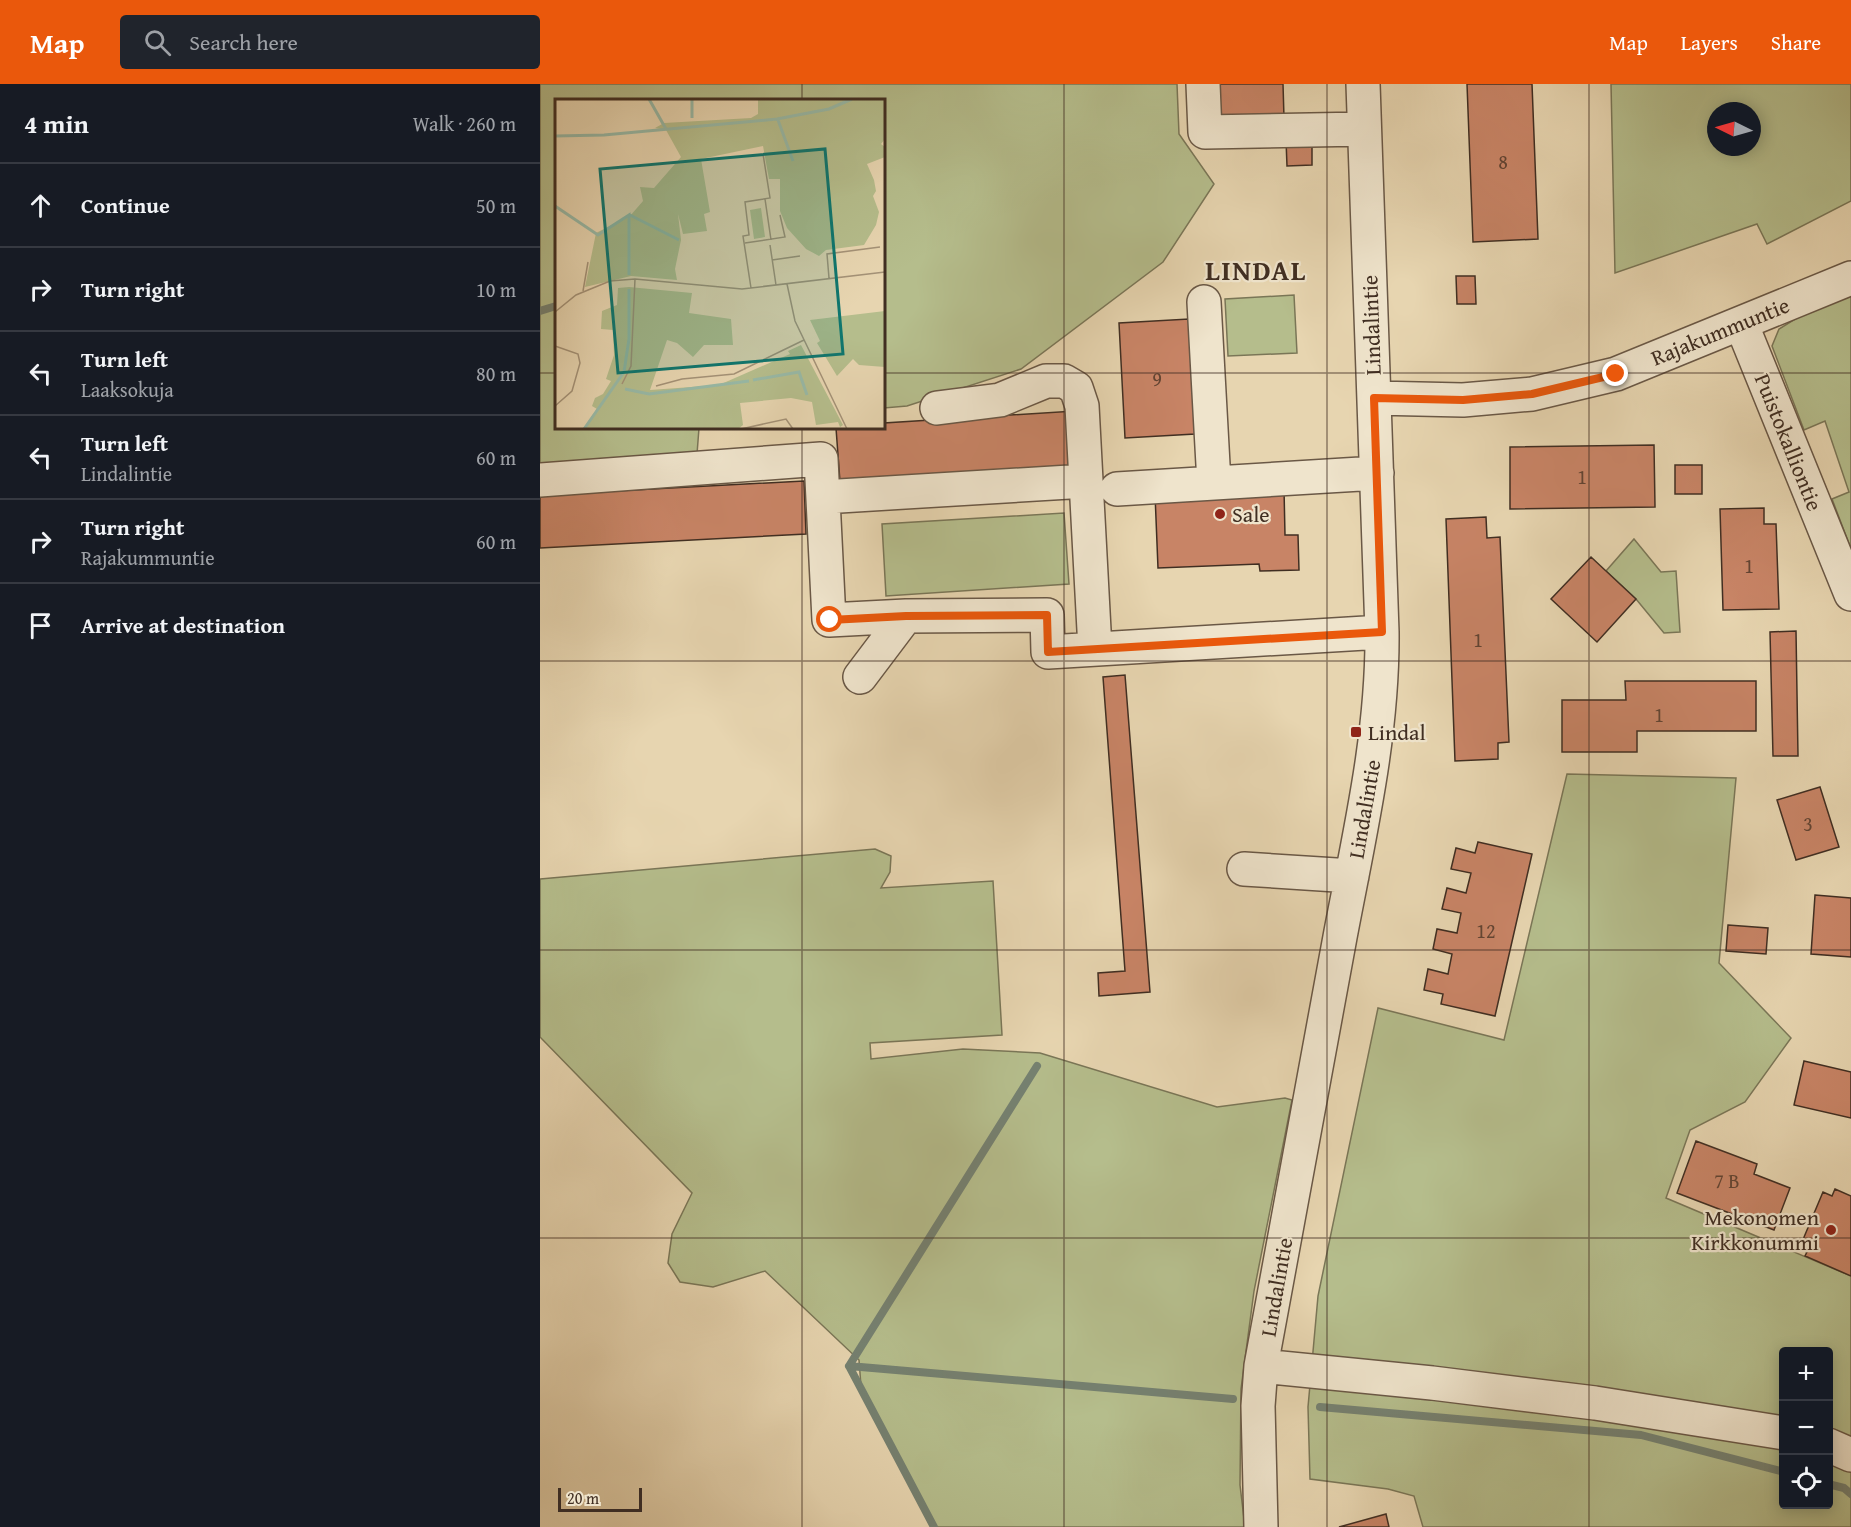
<!DOCTYPE html>
<meta charset="utf-8">
<style>
body{margin:0;font-family:"Gentium Book Plus",serif;background:#20242c;color:#f1f3f6}
.controls{position:absolute;right:18px;bottom:18px;display:grid;overflow:hidden;border-radius:6px;box-shadow:0 3px 15px #0003}
.controls button{width:54px;height:54px;display:grid;place-items:center;padding:0;border:0;border-bottom:2px solid #363941;background:#171b24;color:#f1f3f6;font:30px sans-serif}
.compass{position:absolute;left:1167px;top:18px;width:54px;height:54px;border-radius:50%;background:#171b24;box-shadow:0 3px 15px #0003;rotate:275deg}
.scale{position:absolute;left:18px;bottom:15px;width:84px;box-sizing:border-box;padding-left:6px;border:3px solid #402e22;border-top:0;font-size:16px;line-height:21px;white-space:nowrap;color:#402e22;-webkit-text-stroke:4px #efe4cc;paint-order:stroke}
.stop{position:absolute;width:18px;height:18px;margin:-14px;border:4px solid #ea580c;border-radius:50%;background:#fff}
.stop.end{background:#ea580c;border-color:#fff;box-shadow:0 2px 6px #0008}
.list{margin:0;padding:0;list-style:none}
h2{display:flex;justify-content:space-between;align-items:center;height:78px;margin:0;padding:0 24px;font-size:26px}
h2 small{font-size:20px;font-weight:400;color:#9ea1a6}
.list li{display:grid;grid-template-columns:39px 1fr auto;gap:18px;align-items:center;box-sizing:border-box;height:84px;padding:0 24px;border-top:2px solid #363941}
.list b{display:block;font-size:22px;white-space:nowrap}
.list p{margin:0;font-size:20px;white-space:nowrap;color:#9ea1a6}
.list em{font-size:20px;font-style:normal;color:#9ea1a6}
.icon{flex:none;width:33px;height:33px;fill:none;stroke:currentColor;stroke-width:2;stroke-linecap:round;stroke-linejoin:round}
.map{position:relative;flex:none;width:1311px;height:1443px;overflow:hidden}
header{display:flex;align-items:center;gap:36px;box-sizing:border-box;height:84px;padding:0 30px;background:#ea580c;color:#fff}
header strong{font-size:28px}
nav{display:flex;gap:33px;margin-inline-start:auto;font-size:21px}
.search{width:420px;height:54px;background:#20242c;display:flex;align-items:center;gap:15px;box-sizing:border-box;padding:0 21px;border-radius:6px;color:#9ea1a6;font-size:22px}
main{display:flex}
aside{flex:1;background:#171b24}
.map>svg:first-child{display:block}
.green{fill:#b5bd8c;stroke:#7a7657;stroke-width:1.5;fill-rule:evenodd}
.lines{fill:none;stroke-linecap:round;stroke-linejoin:round}
.stream{stroke:#758171;stroke-width:8}
.building{fill:#c88466;stroke:#402e22;stroke-width:1.5}
.minor-casing{stroke:#6a5846;stroke-width:36}
.minor{stroke:#efe4cc;stroke-width:33}
.route{stroke:#ea580c;stroke-width:8}
.grid{fill:none;stroke:#402e22;stroke-width:1.5;stroke-opacity:0.55}
.poi-dot{fill:#8f2418;stroke:#efe4cc;stroke-width:2}
.labels{text-anchor:middle;stroke-width:4.5;stroke-linejoin:round;paint-order:stroke}
.number-label{font-size:20px;fill:#624433}
.street-label{font-size:22px;fill:#402e22;stroke:#efe4cc}
.poi-label{font-size:22px;fill:#402e22;stroke:#efe4cc;text-anchor:start}
.district-label{font-size:28px;font-weight:bold;letter-spacing:1.5px;fill:#402e22;stroke:#efe4cc}
.inset-river{fill:none;stroke:#98b9a6;stroke-width:3}
.inset-road{fill:none;stroke:#a49277;stroke-width:1.5}
.view{fill:#0f766e;fill-opacity:0.15;stroke:#0f766e;stroke-width:3}
.inset-edge{fill:none;stroke:#402e22;stroke-width:3}
</style>
<header>
<strong>Map</strong>
<div class="search"><svg class="icon" aria-label="search" viewBox="0 0 24 24"><circle cx="10" cy="10" r="6"/><path d="M15 15l6 6"/></svg>Search here</div>
<nav><a>Map</a><a>Layers</a><a>Share</a></nav>
</header>
<main>
<aside>
<h2>4 min<small>Walk · 260 m</small></h2>
<ul class="list">
<li><svg class="icon" aria-label="ahead" viewBox="0 0 24 24"><path d="M12 20V5M6 11l6-6 6 6"/></svg><div><b>Continue</b></div><em>50 m</em></li>
<li><svg class="icon" aria-label="right" viewBox="0 0 24 24"><path d="M7 20v-9h11M14 6l5 5-5 5"/></svg><div><b>Turn right</b></div><em>10 m</em></li>
<li><svg class="icon" aria-label="left" viewBox="0 0 24 24"><path d="M17 20v-9H6M10 6l-5 5 5 5"/></svg><div><b>Turn left</b><p>Laaksokuja</p></div><em>80 m</em></li>
<li><svg class="icon" aria-label="left" viewBox="0 0 24 24"><path d="M17 20v-9H6M10 6l-5 5 5 5"/></svg><div><b>Turn left</b><p>Lindalintie</p></div><em>60 m</em></li>
<li><svg class="icon" aria-label="right" viewBox="0 0 24 24"><path d="M7 20v-9h11M14 6l5 5-5 5"/></svg><div><b>Turn right</b><p>Rajakummuntie</p></div><em>60 m</em></li>
<li><svg class="icon" aria-label="arrive" viewBox="0 0 24 24"><path d="M6 21V4h12l-3 4 3 4H6"/></svg><div><b>Arrive at destination</b></div></li>
</ul>
</aside>
<div class="map">
<svg width="1311" height="1443" viewBox="0 0 1311 1443">
<rect width="100%" height="100%" fill="#e7d5b0"/>
<filter id="stains"><feTurbulence type="fractalNoise" baseFrequency=".00333" numOctaves="4"/><feColorMatrix values="0 0 0 0 .2 0 0 0 0 .09 0 0 0 0 .02 0 0 0 .5 -.17"/></filter>
<radialGradient id="worn" r=".72"><stop offset=".6" stop-color="#630" stop-opacity="0"/><stop offset="1" stop-color="#630" stop-opacity=".3"/></radialGradient>
<!-- green -->
<path class="green" d="M0,0H637L639,50L674,100L623,178L481,285L367,322L344,324V16H16V344H159L157,370L0,383Z
M1071,0H1311V117L1227,160L1217,140L1075,189ZM1176,27H1212V63H1176Z
M754,211L757,269L688,272L685,215Z
M1311,212V465L1292,415L1309,408L1285,337L1264,346L1232,262L1239,245L1260,232Z
M524,429L529,500L346,512L342,440Z
M1094,455L1121,488L1136,487L1140,548L1124,549L1096,515L1066,487Z
M1027,690L1196,694L1179,879L1251,954L1205,1018L1150,1046L1126,1114L1311,1192V1443H883L874,1412L848,1405L770,1395L768,1323L778,1212L838,924L964,956ZM1244,1268H1288V1420H1244Z
M335,765L351,772L350,788L341,804L453,797L462,951L330,959L331,975L423,965L500,969L677,1023L745,1014L752,1016L714,1207L701,1305L700,1401L705,1443H391L321,1302L319,1276L225,1187L173,1203L140,1198L128,1179L132,1150L152,1109L0,953V795Z"/>
<g class="lines">
<!-- stream -->
<path class="stream" d="M0,227L16,222
M309,1282L497,982
M780,1323L1101,1351L1244,1388
M1288,1400L1304,1404L1311,1410
M394,1443L309,1282L693,1315"/>
</g>
<!-- building -->
<path class="building" d="M673,0H743L744,34L674,36Z
M927,0H992L998,155L933,158Z
M746,56H772V81L747,82Z
M916,192H935L936,220H917Z
M649,235L655,350L585,354L579,239Z
M535,327L539,383L300,398L296,344H344V339Z
M1114,361L1115,423L970,425V363Z
M1135,381H1162V410H1135Z
M264,397L266,450L0,464V411Z
M744,405L745,451H758L759,486L720,487L719,480L618,484L615,410Z
M1224,424V440H1236L1239,525L1183,526L1180,425Z
M946,433L947,454L960,453L969,658L958,659V675L915,677L906,435Z
M1051,473L1096,515L1057,558L1011,515Z
M1256,547L1258,672H1233L1230,548Z
M585,591L610,908L559,912L558,889L585,887L563,593Z
M1085,597H1216V647H1097V668H1022V616H1086Z
M1280,703L1299,763L1256,776L1237,716Z
M938,758L992,770L955,932L901,920L903,910L884,906L888,885L908,890L912,870L893,865L897,845L917,849L921,829L902,825L907,804L926,809L931,789L911,785L916,764L935,769Z
M1275,811L1311,814V873L1271,870Z
M1188,841L1228,844L1226,870L1186,867Z
M1264,977L1311,988V1034L1254,1021Z
M1156,1057L1217,1080L1214,1090L1250,1104L1234,1146L1137,1109Z
M1295,1105L1311,1112V1192L1265,1172L1267,1168L1259,1165L1283,1108L1292,1112Z
M846,1430L849,1443H799Z"/>
<g class="lines">
<defs>
<path id="minor" d="M663,0L665,48L824,45
M664,218L674,399
M1201,239L1311,510
M834,314L923,316L992,310L1076,290L1311,194
M397,324L460,316L506,297H524L536,304L542,322L555,565
M0,396L281,375L289,536L366,532L507,531L508,568L842,548
M577,405L837,389
M283,413L546,397
M320,593L366,532
M704,785L812,792
M721,1282L892,1299L1055,1319L1244,1349
M1288,1361L1311,1371
M721,1443L718,1322L721,1282C748,1139 774,996 800,853C819,752 843,652 842,548L823,0"/>
</defs>
<!-- minor casing -->
<use href="#minor" class="minor-casing"/>
<!-- minor -->
<use href="#minor" class="minor"/>
</g>
<g class="lines">
<!-- route -->
<path class="route" d="M290,536L366,532L507,531L508,568L842,548L834,314L923,316L992,310L1076,290"/>
</g>
<!-- grid -->
<path class="grid" d="M262,0V16M524,0V1443M787,0V1443M1049,0V1443M0,289H16M344,289H1311M262,344V1443M0,577H1311M0,866H1311M0,1154H1311"/>
<!-- markers -->
<g class="poi-dot">
<circle cx="680" cy="430" r="6"/>
<rect x="810" y="642" width="12" height="12" rx="3"/>
<circle cx="1291" cy="1146" r="6"/>
</g>
<g class="labels">
<!-- number labels -->
<g class="number-label">
<text x="963" y="85">8</text>
<text x="617" y="302">9</text>
<text x="1042" y="400">1</text>
<text x="1209" y="489">1</text>
<text x="938" y="563">1</text>
<text x="1119" y="638">1</text>
<text x="1268" y="747">3</text>
<text x="946" y="854">12</text>
<text x="1187" y="1104">7 B</text>
</g>
<!-- street labels -->
<g class="street-label">
<text transform="translate(831 241) rotate(-92)" y="8">Lindalintie</text>
<text transform="translate(1180 247) rotate(-22)" y="8">Rajakummuntie</text>
<text transform="translate(1249 358) rotate(68)" y="8">Puistokalliontie</text>
<text transform="translate(824 725) rotate(-80)" y="8">Lindalintie</text>
<text transform="translate(736 1203) rotate(-80)" y="8">Lindalintie</text>
</g>
<!-- poi labels -->
<g class="poi-label">
<text x="692" y="438">Sale</text>
<text x="828" y="656">Lindal</text>
<text x="1279" y="1141" text-anchor="end">Mekonomen<tspan x="1279" dy="25">Kirkkonummi</tspan></text>
</g>
<!-- district labels -->
<g class="district-label">
<text x="716" y="196">LINDAL</text>
</g>
</g>
<!-- overview -->
<g transform="translate(15 15)">
<rect width="330" height="330" fill="#e7d5b0"/>
<path d="M203,0H330V40L326,45L330,48V58L312,65L319,81L321,92L318,97L324,113L321,126L309,146L271,151L264,157L251,150L232,129L225,112V80H214L208,47L146,60L155,113L149,115L152,132L128,135L123,115L126,141L120,170L122,181L76,177L30,188L41,134L75,117L88,102L85,88L99,89L126,58L111,31L100,29L109,24L196,19L203,15ZM206,109L210,138L199,140L195,111ZM74,188L137,194L134,214L176,220L178,246H149L138,258L122,244L112,241L95,291L164,286L235,255L233,252L246,246L288,326L285,328L283,323L261,326L257,303L236,299L185,304L188,326L183,330H28L42,310L37,307L40,299L48,295L56,282L51,280L59,256L58,231L46,230L47,212L62,206L63,189ZM330,212V268L304,266L298,260L282,277L262,244L265,242L255,221Z" fill="#b5bd8c"/>
<path class="inset-river" d="M94,0L111,30M137,0V19M223,21L238,62M0,37L49,36L222,20L274,10L297,0M0,107L43,136L74,116V176M75,116L124,141M198,281L244,273L252,296M70,290L94,295L194,282M29,330L69,273L74,240V190"/>
<path class="inset-road" d="M210,100L216,141M190,144L230,138L225,116M215,146L221,186M217,161L245,157M274,179L272,155L325,148M232,185L240,222L292,330M196,189L188,137L194,136L190,103L215,99L208,55M28,192L33,163M0,213L21,196L55,182L80,180L187,190L330,173M0,247L23,255L25,264L17,292L0,307M67,285L76,267L80,180M101,287L127,280L179,275L249,241M186,330L231,320L238,330"/>
<path class="view" d="M270,50L288,255L63,274L45,70Z"/>
<rect width="330" height="330" class="inset-edge"/>
</g>
<rect width="100%" height="100%" filter="url(#stains)"/>
<rect width="100%" height="100%" fill="url(#worn)"/>
</svg>
<div class="controls">
<button>+</button>
<button>−</button>
<button><svg class="icon" aria-label="locate" viewBox="0 0 24 24"><circle cx="12" cy="12" r="6"/><path d="M12 2v4M12 18v4M2 12h4M18 12h4"/></svg></button>
</div>
<svg class="compass" viewBox="-18 -18 36 36"><path d="M0-13l5 13h-10z" fill="#e53935"/><path d="M0 13l5-13h-10z" fill="#9ea1a6"/></svg>
<div class="scale">20 m</div>
<div class="stop" style="left:290px;top:536px"></div>
<div class="stop end" style="left:1076px;top:290px"></div>
</div>
</main>
